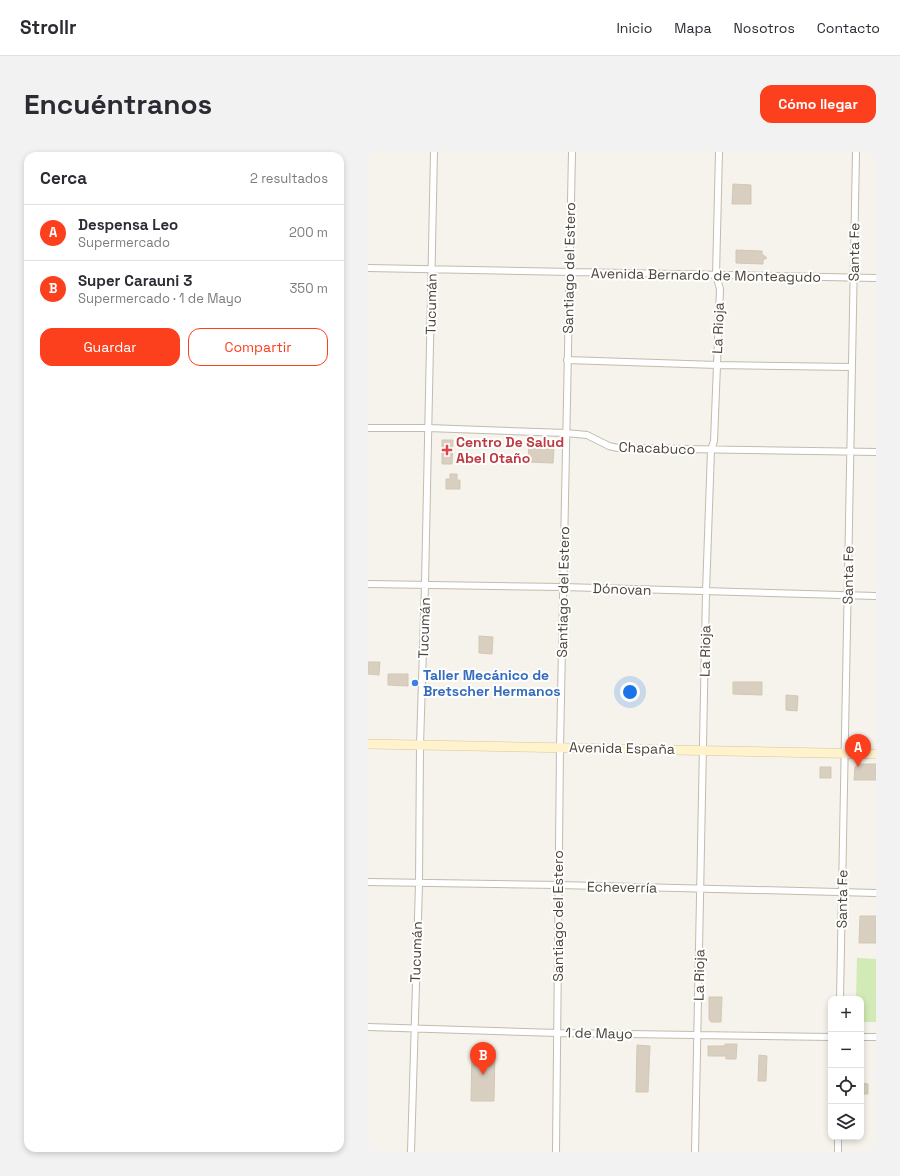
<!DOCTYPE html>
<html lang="es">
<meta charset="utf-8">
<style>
body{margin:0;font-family:"Space Grotesk",sans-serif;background:#f2f2f3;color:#2b2b33}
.controls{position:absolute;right:12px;bottom:12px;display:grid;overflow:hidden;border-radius:8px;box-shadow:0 2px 6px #0003}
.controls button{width:36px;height:36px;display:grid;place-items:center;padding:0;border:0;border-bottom:1px solid #e1e1e2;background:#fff;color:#2b2b33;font:20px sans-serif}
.you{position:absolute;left:262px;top:540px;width:14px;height:14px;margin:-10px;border:3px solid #fff;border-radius:50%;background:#1a73e8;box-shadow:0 0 0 6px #1a73e833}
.badge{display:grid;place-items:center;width:26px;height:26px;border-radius:50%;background:#fc3f1d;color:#fff;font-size:13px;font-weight:700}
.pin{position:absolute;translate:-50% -33px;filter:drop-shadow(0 1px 2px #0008)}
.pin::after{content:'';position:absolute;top:21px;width:14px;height:12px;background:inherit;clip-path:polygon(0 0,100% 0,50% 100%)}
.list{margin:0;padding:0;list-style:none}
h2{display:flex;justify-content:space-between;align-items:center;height:52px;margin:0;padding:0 16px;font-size:17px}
h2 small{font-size:13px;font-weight:400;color:#7c7c81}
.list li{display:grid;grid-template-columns:26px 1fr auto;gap:12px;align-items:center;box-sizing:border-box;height:56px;padding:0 16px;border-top:1px solid #e1e1e2}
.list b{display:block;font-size:15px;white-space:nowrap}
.list p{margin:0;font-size:13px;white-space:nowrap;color:#7c7c81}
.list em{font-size:13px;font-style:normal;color:#7c7c81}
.actions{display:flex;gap:8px;padding:12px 16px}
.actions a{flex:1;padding:9px 0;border:1px solid #fc3f1d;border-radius:12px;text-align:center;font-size:14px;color:#fc3f1d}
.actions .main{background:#fc3f1d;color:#fff}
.icon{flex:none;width:22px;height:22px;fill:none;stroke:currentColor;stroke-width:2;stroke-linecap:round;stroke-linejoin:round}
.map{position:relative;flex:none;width:508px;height:1000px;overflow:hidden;border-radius:12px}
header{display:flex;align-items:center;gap:24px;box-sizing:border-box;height:56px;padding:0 20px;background:#fff;border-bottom:1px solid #e1e1e2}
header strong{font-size:19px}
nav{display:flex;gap:22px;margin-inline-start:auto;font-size:14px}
.intro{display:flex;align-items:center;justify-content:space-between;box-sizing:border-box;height:96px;padding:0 24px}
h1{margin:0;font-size:28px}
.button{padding:10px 18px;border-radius:12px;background:#fc3f1d;color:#fff;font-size:14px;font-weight:700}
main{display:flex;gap:24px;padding:0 24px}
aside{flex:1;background:#fff;border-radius:12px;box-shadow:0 2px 6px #0003}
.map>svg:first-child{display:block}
.green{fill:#d2eab5}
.building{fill:#d8cfc1;stroke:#d3c7b4}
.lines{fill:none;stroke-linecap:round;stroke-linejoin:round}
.street-casing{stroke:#c2bbae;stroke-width:8}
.secondary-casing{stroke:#d6c79b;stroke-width:10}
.street{stroke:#fff;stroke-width:6}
.secondary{stroke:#fff3cd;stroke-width:9}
.health-dot{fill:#e0444e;stroke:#fff;stroke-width:1.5}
.shop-dot{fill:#3f7fe0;stroke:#fff;stroke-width:1.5}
.labels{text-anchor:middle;stroke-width:4;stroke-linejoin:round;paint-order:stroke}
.street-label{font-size:14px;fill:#4b4439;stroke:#fff}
.health-label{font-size:14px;font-weight:bold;fill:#be3a42;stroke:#fff;text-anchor:start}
.shop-label{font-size:14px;font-weight:bold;fill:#366cbe;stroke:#fff;text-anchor:start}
</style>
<header>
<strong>Strollr</strong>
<nav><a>Inicio</a><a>Mapa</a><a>Nosotros</a><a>Contacto</a></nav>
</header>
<div class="intro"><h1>Encuéntranos</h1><a class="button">Cómo llegar</a></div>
<main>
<aside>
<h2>Cerca<small>2 resultados</small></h2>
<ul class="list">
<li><span class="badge">A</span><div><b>Despensa Leo</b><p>Supermercado</p></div><em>200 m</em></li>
<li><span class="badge">B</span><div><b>Super Carauni 3</b><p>Supermercado · 1 de Mayo</p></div><em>350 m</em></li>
</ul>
<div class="actions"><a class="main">Guardar</a><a>Compartir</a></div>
</aside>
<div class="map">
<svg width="508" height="1000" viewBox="0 0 508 1000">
<rect width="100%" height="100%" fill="#f6f3ec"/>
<!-- green -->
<path class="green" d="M489,806L508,807V870H493V847H488Z"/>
<!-- building -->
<path class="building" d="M365,32L383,33V52H364Z
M368,98L394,99V102L399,106L395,108V112L368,111Z
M74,288H85L84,312H74Z
M161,290H180L186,296L185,311L160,310Z
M82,322H89V328H92V337H78V327H82Z
M111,484L125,485L124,502L111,501Z
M0,510H12L11,523L0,522Z
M20,522H40V534L20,533Z
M365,530H394V543L365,542Z
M418,543L430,544L429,559L418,558Z
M491,612H508V628H486L487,615Z
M452,615H463V626H452Z
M492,764H508V791H491Z
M341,845H354L353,870H343L341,867Z
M357,892H369L368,907H358V904H340V894H357Z
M269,893L282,894L280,940H268Z
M104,898H127L126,949H103Z
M391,903L399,904L398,929H390Z
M493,931L500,932V942H493Z"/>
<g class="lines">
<defs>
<path id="street" d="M0,116L508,126
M199,208L349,213L484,215
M0,276H60L198,281L219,283L241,294L250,296L508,300
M0,432L195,435L508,444
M0,730L191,733L508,741
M472,847L488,0
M0,875L190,881L463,885
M493,885H508
M43,1000L51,732L52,593L57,433L66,0
M188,1000L192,595L204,0
M327,1000L338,440L343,298L346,289L352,137L348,123L351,0
M470,1000V985"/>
<path id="secondary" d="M0,592L508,602"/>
</defs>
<!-- street casing -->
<use href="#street" class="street-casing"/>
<!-- secondary casing -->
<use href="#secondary" class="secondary-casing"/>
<!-- street -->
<use href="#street" class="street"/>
<!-- secondary -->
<use href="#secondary" class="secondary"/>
</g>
<!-- markers -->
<path class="health-dot" d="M77 292h4v4h4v4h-4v4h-4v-4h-4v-4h4z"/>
<circle class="shop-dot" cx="47" cy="531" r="4"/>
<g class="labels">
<!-- street labels -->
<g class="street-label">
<text transform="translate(486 100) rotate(-89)" y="5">Santa Fe</text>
<text transform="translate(201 116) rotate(-89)" y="5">Santiago del Estero</text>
<text transform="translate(338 123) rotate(1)" y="5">Avenida Bernardo de Monteagudo</text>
<text transform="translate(63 152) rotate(-89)" y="5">Tucumán</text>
<text transform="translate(350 176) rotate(-88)" y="5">La Rioja</text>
<text transform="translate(289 296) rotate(2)" y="5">Chacabuco</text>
<text transform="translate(480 423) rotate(-89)" y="5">Santa Fe</text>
<text transform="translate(254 437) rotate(2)" y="5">Dónovan</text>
<text transform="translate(195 440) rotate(-89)" y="5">Santiago del Estero</text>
<text transform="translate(56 476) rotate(-88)" y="5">Tucumán</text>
<text transform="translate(337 499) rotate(-89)" y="5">La Rioja</text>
<text transform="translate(254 596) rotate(1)" y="5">Avenida España</text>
<text transform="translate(254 735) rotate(1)" y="5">Echeverría</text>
<text transform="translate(474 747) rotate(-89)" y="5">Santa Fe</text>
<text transform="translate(190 764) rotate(-90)" y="5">Santiago del Estero</text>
<text transform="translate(48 800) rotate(-88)" y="5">Tucumán</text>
<text transform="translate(331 823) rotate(-89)" y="5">La Rioja</text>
<text transform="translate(231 881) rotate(1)" y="5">1 de Mayo</text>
</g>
<!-- health labels -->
<g class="health-label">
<text x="88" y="295">Centro De Salud<tspan x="88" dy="16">Abel Otaño</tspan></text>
</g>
<!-- shop labels -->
<g class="shop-label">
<text x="55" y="528">Taller Mecánico de<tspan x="55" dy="16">Bretscher Hermanos</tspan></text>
</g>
</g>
</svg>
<div class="controls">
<button>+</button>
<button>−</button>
<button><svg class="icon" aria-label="locate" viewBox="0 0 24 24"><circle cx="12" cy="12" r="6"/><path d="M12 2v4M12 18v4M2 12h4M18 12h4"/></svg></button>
<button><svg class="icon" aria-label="layers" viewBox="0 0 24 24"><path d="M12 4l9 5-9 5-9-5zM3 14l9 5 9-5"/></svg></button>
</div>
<div class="you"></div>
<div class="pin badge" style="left:490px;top:615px">A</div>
<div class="pin badge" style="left:115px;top:923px">B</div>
</div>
</main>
